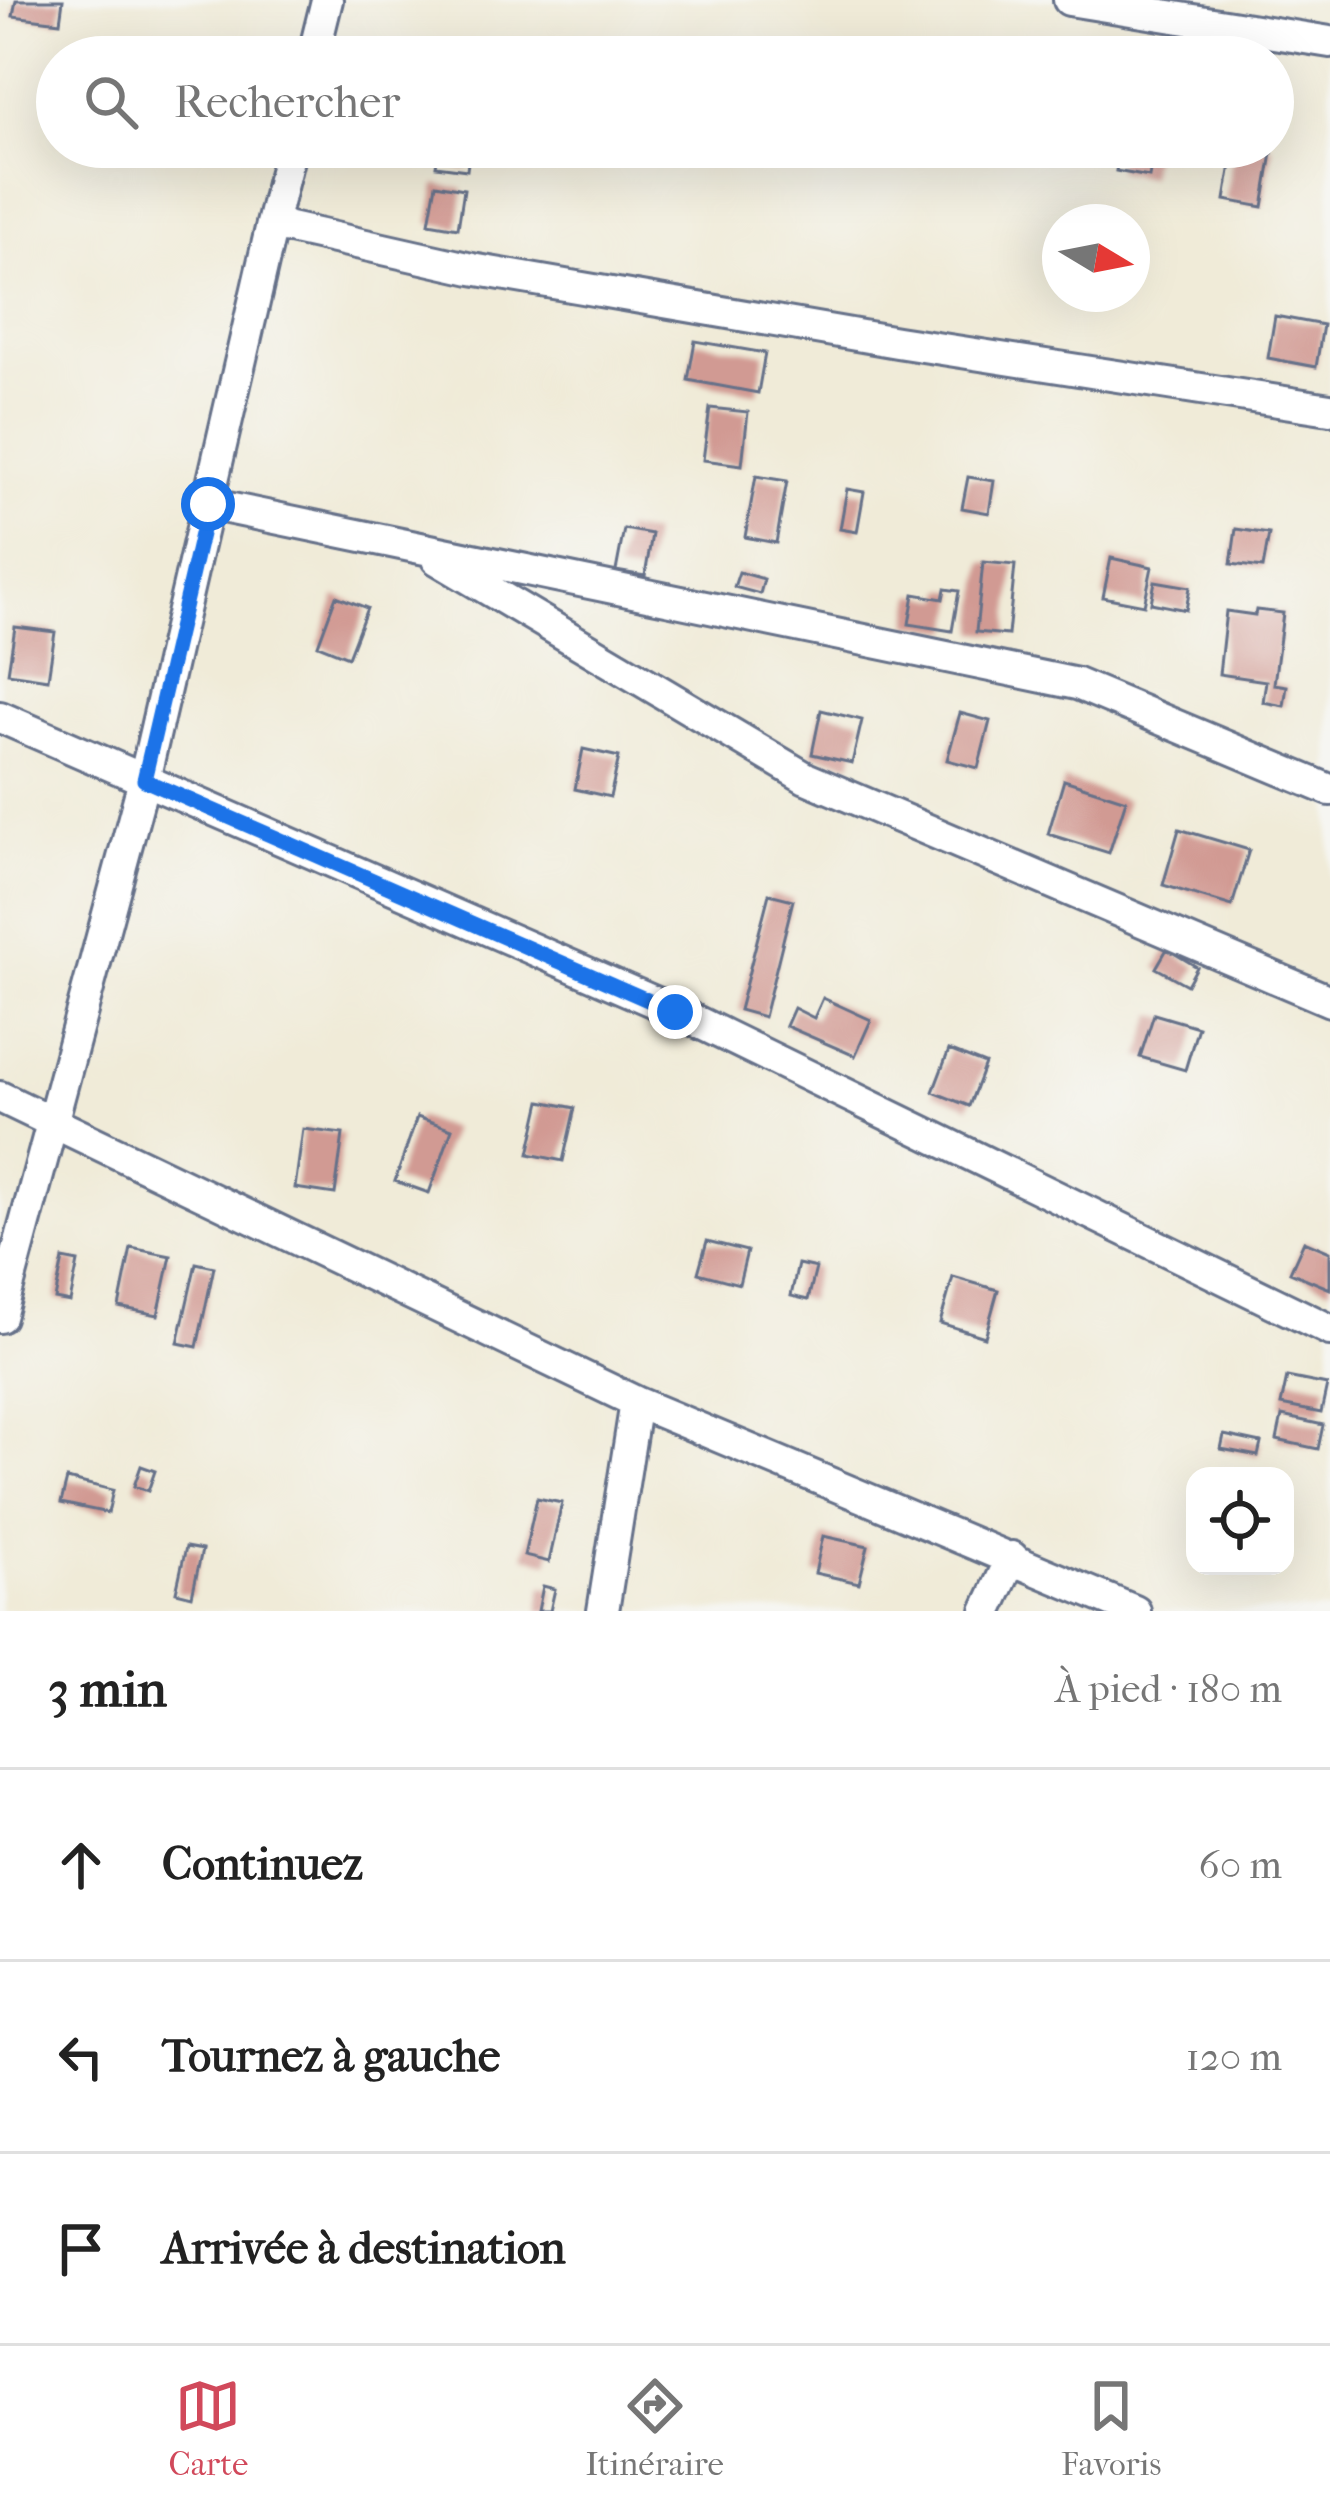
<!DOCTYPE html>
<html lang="fr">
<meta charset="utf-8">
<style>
body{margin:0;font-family:"IM FELL French Canon",serif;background:#f2f2f2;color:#222}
.controls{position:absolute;right:36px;bottom:36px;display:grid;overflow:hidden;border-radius:24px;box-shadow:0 12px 48px #0002}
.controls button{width:108px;height:108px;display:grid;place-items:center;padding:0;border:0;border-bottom:3px solid #e0e0e0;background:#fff;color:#222;font:60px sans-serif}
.compass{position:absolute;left:1042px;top:204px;width:108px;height:108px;border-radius:50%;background:#fff;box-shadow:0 12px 48px #0002;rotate:100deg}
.stop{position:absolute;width:36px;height:36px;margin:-27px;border:9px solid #1a73e8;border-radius:50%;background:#fff}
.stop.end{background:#1a73e8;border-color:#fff;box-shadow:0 3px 12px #0008}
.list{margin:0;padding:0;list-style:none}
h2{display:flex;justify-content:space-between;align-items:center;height:156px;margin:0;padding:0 48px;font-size:51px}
h2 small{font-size:39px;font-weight:400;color:#767676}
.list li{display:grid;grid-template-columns:78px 1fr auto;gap:36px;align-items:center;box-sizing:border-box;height:192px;padding:0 48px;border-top:3px solid #e0e0e0}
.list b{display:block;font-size:45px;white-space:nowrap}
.list em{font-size:39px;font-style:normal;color:#767676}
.icon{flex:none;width:66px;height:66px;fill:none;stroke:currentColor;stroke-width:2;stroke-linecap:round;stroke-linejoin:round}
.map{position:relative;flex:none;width:1330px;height:1611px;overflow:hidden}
.search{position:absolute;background:#fff;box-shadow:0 12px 48px #0002;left:36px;right:36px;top:36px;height:132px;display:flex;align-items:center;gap:30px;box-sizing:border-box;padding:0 42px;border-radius:66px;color:#767676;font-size:45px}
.sheet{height:732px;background:#fff}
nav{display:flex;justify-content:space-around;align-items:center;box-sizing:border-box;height:168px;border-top:3px solid #e0e0e0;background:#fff;font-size:33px;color:#767676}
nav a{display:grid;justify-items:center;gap:6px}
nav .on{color:#d1495b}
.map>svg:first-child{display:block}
.building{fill:#d19a93}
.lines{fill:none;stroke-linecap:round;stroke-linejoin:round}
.street-casing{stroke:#667189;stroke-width:36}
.street{stroke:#fff;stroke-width:30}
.route{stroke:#1a73e8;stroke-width:15}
</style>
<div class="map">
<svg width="1330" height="1611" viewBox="0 0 1330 1611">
<rect width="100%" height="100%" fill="#f6f6f2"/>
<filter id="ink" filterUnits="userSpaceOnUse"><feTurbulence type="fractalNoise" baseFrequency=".00833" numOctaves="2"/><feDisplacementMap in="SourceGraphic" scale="24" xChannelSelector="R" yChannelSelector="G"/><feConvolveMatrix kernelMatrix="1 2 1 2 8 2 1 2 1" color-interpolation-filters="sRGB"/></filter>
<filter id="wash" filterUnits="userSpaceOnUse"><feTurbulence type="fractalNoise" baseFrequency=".004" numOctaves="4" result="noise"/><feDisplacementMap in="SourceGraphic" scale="48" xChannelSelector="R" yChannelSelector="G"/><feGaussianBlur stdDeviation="2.7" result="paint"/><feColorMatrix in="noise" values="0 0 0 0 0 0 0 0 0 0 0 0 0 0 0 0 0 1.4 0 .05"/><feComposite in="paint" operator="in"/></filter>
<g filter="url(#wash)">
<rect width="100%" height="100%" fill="#f0ebd8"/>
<g id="blocks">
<!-- building -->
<path class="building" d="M16,0H63L60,22L13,16Z
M98,38L132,46L130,57H94Z
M439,147H470L467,170L436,166Z
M1120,147H1154L1149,177L1116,171Z
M1234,147H1273L1263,207L1225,200Z
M436,184L464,189L458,228L429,223Z
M1275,316L1323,325L1316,367L1268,358Z
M695,341L765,353L758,393L688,380Z
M710,408L748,412L742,465L703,460Z
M756,476L787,481L776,543L745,537Z
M968,477L994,481L989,513L962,508Z
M847,489L864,492L857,532L840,529Z
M624,529L652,534L645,576L616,571Z
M1236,529L1269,534L1263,568L1231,564Z
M1111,558L1152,567L1144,605L1103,597Z
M983,562L1015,565L1008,635L976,632Z
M739,572L764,579L760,594L734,587Z
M1155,581L1190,587L1186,610L1151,603Z
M945,589L959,591L952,631L909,624L914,594L943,599Z
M336,596L367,608L348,657L318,645Z
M1256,610L1283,613L1274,684L1287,686L1284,706L1263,702L1266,681L1219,674L1226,611L1255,615Z
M15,627L55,632L48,679L8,673Z
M821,710L862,720L852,763L812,754Z
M960,713L990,721L978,768L947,760Z
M583,749L619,757L610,797L575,789Z
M1064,780L1126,800L1109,853L1048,834Z
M1179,829L1249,850L1232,906L1163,885Z
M769,894L793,900L764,1017L739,1010Z
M1167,949L1197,967L1187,985L1156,968Z
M823,998L871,1020L855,1056L786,1026L794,1008L814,1018Z
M1154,1014L1198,1027L1185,1070L1140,1057Z
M949,1050L985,1064L969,1106L933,1092Z
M541,1101L575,1108L563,1161L529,1154Z
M417,1117L452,1129L429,1193L395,1181Z
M303,1129L343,1134L335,1194L295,1188Z
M707,1241L747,1251L739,1284L698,1273Z
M1304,1241L1330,1252V1289L1290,1272Z
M131,1248L171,1256L158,1315L119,1307Z
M63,1259L78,1262L70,1302L55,1299Z
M196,1263L214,1267L197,1347L178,1343Z
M798,1264L816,1268L808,1300L791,1296Z
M953,1277L998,1290L985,1337L940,1323Z
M1287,1377L1327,1385L1321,1413L1281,1405Z
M1282,1416L1323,1425L1318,1449L1277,1440Z
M1224,1435L1261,1443L1258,1456L1221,1449Z
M141,1466L155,1471L148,1491L134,1486Z
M67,1479L113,1490L108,1513L61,1503Z
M537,1498L562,1503L549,1562L524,1556Z
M823,1536L868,1546L859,1583L815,1573Z
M186,1547L202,1550L192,1596L176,1592Z
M543,1586L555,1589L550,1611H538Z"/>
</g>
</g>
<g filter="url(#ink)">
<use href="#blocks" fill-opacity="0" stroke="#667189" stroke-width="3"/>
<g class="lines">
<defs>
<path id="street" d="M1069,0L1330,42
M313,57L327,0
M291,147L272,224L472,269L897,342L1330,409
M208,504L1077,684L1330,790
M437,559L806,778L1330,1001
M0,717L675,1011L1330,1330
M0,1097L636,1402L1135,1611
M0,1317L144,780L272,224
M603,1611L636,1402
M987,1611L1012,1557"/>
</defs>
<!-- street casing -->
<use href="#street" class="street-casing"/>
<!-- street -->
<use href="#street" class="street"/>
</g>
</g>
<g class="lines" filter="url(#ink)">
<!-- route -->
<path class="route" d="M208,504L144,780L675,1012"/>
</g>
</svg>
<div class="controls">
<button><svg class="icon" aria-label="locate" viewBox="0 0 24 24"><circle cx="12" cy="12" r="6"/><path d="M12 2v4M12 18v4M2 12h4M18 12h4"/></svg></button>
</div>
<svg class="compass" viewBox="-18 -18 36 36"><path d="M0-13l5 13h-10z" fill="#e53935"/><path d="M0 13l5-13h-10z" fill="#767676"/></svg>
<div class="stop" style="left:208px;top:504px"></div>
<div class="stop end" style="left:675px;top:1012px"></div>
<div class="search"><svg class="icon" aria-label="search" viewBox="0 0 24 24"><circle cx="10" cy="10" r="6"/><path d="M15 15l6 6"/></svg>Rechercher</div>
</div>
<section class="sheet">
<h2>3 min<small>À pied · 180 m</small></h2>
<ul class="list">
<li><svg class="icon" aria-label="ahead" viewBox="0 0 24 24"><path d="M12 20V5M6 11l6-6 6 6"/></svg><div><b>Continuez</b></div><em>60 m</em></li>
<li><svg class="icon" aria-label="left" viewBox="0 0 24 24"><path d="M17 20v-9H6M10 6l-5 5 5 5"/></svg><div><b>Tournez à gauche</b></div><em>120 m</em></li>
<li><svg class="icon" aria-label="arrive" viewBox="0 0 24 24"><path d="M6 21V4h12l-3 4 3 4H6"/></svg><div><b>Arrivée à destination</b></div></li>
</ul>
</section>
<nav>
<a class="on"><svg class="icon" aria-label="map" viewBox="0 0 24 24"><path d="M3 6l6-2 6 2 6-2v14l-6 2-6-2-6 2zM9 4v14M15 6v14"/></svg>Carte</a>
<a><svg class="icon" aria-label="directions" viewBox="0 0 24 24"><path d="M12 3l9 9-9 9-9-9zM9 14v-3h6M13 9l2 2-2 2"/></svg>Itinéraire</a>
<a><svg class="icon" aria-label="saved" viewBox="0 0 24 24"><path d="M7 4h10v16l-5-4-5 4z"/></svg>Favoris</a>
</nav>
